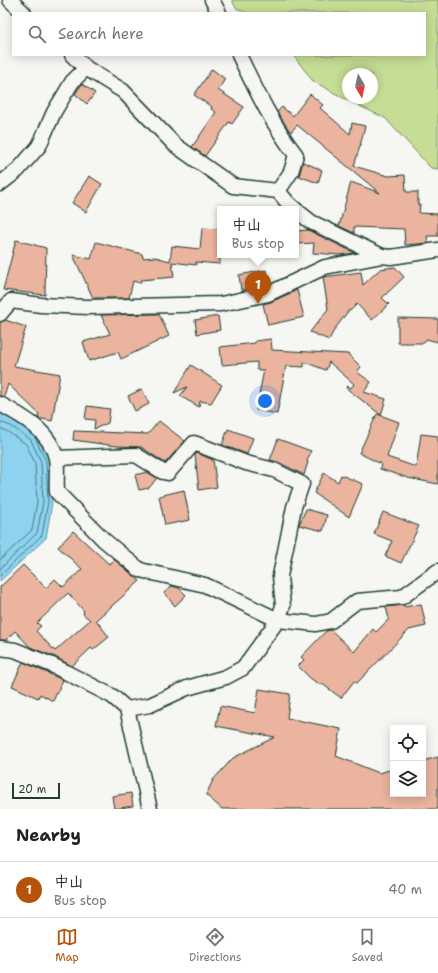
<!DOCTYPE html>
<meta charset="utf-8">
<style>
body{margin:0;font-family:"Shantell Sans","Klee One",sans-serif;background:#f6f6f6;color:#222}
.controls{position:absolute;right:12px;bottom:12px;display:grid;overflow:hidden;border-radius:0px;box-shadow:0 2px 10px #0003}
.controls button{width:36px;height:36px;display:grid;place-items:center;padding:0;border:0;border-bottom:1px solid #e0e0e0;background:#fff;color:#222;font:20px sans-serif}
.compass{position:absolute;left:342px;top:68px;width:36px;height:36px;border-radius:50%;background:#fff;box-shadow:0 2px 10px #0003;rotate:171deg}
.scale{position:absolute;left:12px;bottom:10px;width:48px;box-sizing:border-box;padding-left:4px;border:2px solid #1f3d34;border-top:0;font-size:11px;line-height:14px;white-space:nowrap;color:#1f3d34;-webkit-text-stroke:3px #f6f6f2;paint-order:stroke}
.you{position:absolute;left:265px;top:401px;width:14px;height:14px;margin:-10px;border:3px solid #fff;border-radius:50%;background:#1a73e8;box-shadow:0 0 0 6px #1a73e833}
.badge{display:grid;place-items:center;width:26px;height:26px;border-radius:50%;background:#b45309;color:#fff;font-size:13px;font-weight:700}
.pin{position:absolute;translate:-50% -33px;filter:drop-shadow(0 1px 2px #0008)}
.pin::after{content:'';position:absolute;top:21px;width:14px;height:12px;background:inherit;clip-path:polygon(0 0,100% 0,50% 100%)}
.popup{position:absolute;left:217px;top:206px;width:82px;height:52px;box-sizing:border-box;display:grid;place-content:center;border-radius:0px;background:#fff;filter:drop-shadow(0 1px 3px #0005);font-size:13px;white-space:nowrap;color:#767676}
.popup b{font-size:15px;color:#222}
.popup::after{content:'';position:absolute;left:50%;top:100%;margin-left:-8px;border:8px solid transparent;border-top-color:#fff}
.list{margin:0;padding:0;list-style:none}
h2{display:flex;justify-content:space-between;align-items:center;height:52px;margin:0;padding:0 16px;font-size:17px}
h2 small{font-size:13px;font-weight:400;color:#767676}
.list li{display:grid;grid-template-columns:26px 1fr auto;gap:12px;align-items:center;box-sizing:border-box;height:56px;padding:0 16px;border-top:1px solid #e0e0e0}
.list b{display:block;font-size:15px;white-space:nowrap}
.list p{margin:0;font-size:13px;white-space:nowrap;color:#767676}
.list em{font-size:13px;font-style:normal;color:#767676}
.icon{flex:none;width:22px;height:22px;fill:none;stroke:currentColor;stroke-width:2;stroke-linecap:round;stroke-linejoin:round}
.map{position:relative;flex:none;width:438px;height:809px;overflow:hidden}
.search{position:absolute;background:#fff;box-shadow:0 2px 10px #0003;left:12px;right:12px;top:12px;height:44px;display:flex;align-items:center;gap:10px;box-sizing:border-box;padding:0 14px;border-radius:0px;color:#767676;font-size:15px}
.sheet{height:108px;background:#fff}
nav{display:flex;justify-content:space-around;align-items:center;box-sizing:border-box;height:56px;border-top:1px solid #e0e0e0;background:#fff;font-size:11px;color:#767676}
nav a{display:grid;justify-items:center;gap:2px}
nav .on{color:#b45309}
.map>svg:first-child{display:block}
.green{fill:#c5dd94;stroke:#728d64;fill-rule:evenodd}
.water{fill:#8dd3ef;stroke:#6197a4}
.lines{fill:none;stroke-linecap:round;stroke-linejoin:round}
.shore{stroke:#4b797f;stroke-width:1}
.building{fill:#eab49e;stroke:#1f3d34;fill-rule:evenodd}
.minor-casing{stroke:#1f3d34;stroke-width:17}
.minor{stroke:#f6f6f2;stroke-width:14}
</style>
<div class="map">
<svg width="438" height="809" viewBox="0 0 438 809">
<rect width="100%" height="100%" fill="#f6f6f2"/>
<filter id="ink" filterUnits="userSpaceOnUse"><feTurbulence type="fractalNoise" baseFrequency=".025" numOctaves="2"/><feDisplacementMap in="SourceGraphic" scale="8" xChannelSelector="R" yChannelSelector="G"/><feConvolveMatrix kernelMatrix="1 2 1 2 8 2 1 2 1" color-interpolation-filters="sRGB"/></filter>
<g filter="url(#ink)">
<!-- green -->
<path class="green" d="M232,0H438V169L431,168L385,118L347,100L313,81L293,55H425V13H247L236,8ZM348,74H372V98H348Z"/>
<!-- water -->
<path class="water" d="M0,412L15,418L38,434L49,460L52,503L46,538L0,581Z"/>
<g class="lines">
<!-- shore -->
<path class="shore" d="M0,422L11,426L31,440L41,462L43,502L37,533L0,569
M0,428L8,432L26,444L35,463L37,502L32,530L0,560
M0,576L42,535L48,502L46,461L35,438"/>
</g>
<!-- building -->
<path class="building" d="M212,69L225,79L218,90L244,107L232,124L229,122L205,156L192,147L216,112L211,109L212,107L194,95Z
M82,84L95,93L87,104L75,94Z
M310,94L323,105L320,108L350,134L352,123L365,126L360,146L354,166L388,176L405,175L406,192H418V205H420L419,213L438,214V236H427L428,243L405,245L404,229L354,227V233L339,226L351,182L380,193L297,125L291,132L289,130L277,112L282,107L293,116Z
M303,162L322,170L318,183L299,176Z
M89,176L102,184L86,212L72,203Z
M202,228L220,229V264L196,262V265L172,262L174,277L141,280L140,283L133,281L129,298H93L73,255L91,259L96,242L142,254L143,258L155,257L170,261L172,246L200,249Z
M308,230L310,231L355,253L341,255L313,253L314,243L296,244V231Z
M16,240L46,248L45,295L3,290Z
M395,267L404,277L382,298L389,304L372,320L357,304L350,311L349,310L334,330L329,340L310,332L328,309L323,277L361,272L363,285L380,269Z
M266,270L269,284L241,290L239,275Z
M297,290L304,317L268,325L263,304L271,302Z
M159,314L169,336L121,359L118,352L89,361L83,342L110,334L101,315Z
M218,316L220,330L197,334L195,320Z
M398,318L438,319V342L426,339L424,343H398Z
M5,320L26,327L14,366L60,374L52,421L38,418L39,414L8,384L4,397L0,396V322Z
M271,339L272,350L348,354L361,367L357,372L371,382L364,392L386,399L381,415L346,388L347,386L351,388L354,384L329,362L326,370L304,362V367L286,366L277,414L256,410L264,370H257V362L222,365L220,347L255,343V341Z
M191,365L222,385L211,403L200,401L199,407L180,396L187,387L174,393Z
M142,389L149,404L135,411L128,396Z
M87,406L110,409L108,423L94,429L95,420L85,419Z
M377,414L399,422L387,457L416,467L421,434L438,436V484L408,478L380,469L381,464L359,453Z
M159,421L185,441L165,463L141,447L117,446L73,440L74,431L148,434Z
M228,429L253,438L247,454L222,445Z
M278,439L311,451L307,461L308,462L304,475L278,462L270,460Z
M197,453L213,460L217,487L199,490L195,455Z
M147,472L157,478L149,488L139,490L135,475Z
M324,473L338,482L341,475L363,484L349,517L314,493Z
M184,490L190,520L165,525L159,496Z
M306,509L327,515L323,531L299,525Z
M383,512L419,526L401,563L385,556L392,541L374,534Z
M73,531L109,564L115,560L140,581L96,620L109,637L93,650L91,648L72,666L55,657L30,647L15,631L6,640H0V587L23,565L46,588L55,579L63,587L82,569L58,547ZM68,593L84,611L83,614L90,620L55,651L36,631L41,626L37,623Z
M172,586L179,588L186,595L175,606L164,593Z
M421,604L426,626L409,630L357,683L354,681L341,698L321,683L320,685L310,678L298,666L304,660L301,657L326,631L331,630L354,652L373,629L376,632L389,619L386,607L404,605V607Z
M23,662L63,680L53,701L40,694L38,698L12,686Z
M259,689L290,694L287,718L341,729L336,756L379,773L393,769V794H423V761L438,757V809H222L206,795L213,780L233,758L275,737L216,726L220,706L255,713Z
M131,793L133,806L114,809L112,796Z"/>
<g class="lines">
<defs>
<path id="minor" d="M10,0L24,13
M212,0L219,13
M72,55L86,68L123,91L175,145L233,186L278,191L288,203L295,209
M239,55C256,90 272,124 296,155L291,172L278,191
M0,184L18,170L39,146L54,112L72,82L86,68
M296,210L311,222L382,256
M0,314L11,301L41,305L88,307L221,304L268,294L325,267L382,256L391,257L438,250
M0,404C22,416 50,431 56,458C58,469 56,481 57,492L104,540L140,570L205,585L278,620L316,624L331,621L357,601L402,597L438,571
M56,458L136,455L163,472L168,473L194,443L246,463L274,470L302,484L294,507L280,576L283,606L278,620L243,668L226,677L187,688L150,705L127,709
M0,648L15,650L52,665L112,696L127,709L150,809"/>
</defs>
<!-- minor casing -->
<use href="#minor" class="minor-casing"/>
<!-- minor -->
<use href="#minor" class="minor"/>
</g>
</g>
</svg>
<div class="controls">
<button><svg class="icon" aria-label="locate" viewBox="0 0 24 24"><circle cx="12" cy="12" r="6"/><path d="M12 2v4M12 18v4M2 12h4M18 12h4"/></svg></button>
<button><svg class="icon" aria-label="layers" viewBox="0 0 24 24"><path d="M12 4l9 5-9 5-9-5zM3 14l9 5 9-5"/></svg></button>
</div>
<svg class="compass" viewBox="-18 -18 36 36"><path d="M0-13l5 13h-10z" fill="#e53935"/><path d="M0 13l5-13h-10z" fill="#767676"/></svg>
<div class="scale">20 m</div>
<div class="you"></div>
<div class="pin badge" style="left:258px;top:304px">1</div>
<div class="popup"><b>中山</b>Bus stop</div>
<div class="search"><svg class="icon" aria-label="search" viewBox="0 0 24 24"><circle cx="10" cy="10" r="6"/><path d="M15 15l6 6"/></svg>Search here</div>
</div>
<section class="sheet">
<h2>Nearby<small></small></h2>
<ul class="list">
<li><span class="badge">1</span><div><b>中山</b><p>Bus stop</p></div><em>40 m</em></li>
</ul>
</section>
<nav>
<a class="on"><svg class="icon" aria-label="map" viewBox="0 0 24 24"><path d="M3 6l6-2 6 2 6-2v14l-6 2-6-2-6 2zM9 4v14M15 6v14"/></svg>Map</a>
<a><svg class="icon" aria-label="directions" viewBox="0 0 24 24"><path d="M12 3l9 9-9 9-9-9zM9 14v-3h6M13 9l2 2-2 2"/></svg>Directions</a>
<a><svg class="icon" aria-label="saved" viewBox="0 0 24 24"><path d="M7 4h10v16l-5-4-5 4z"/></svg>Saved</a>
</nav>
